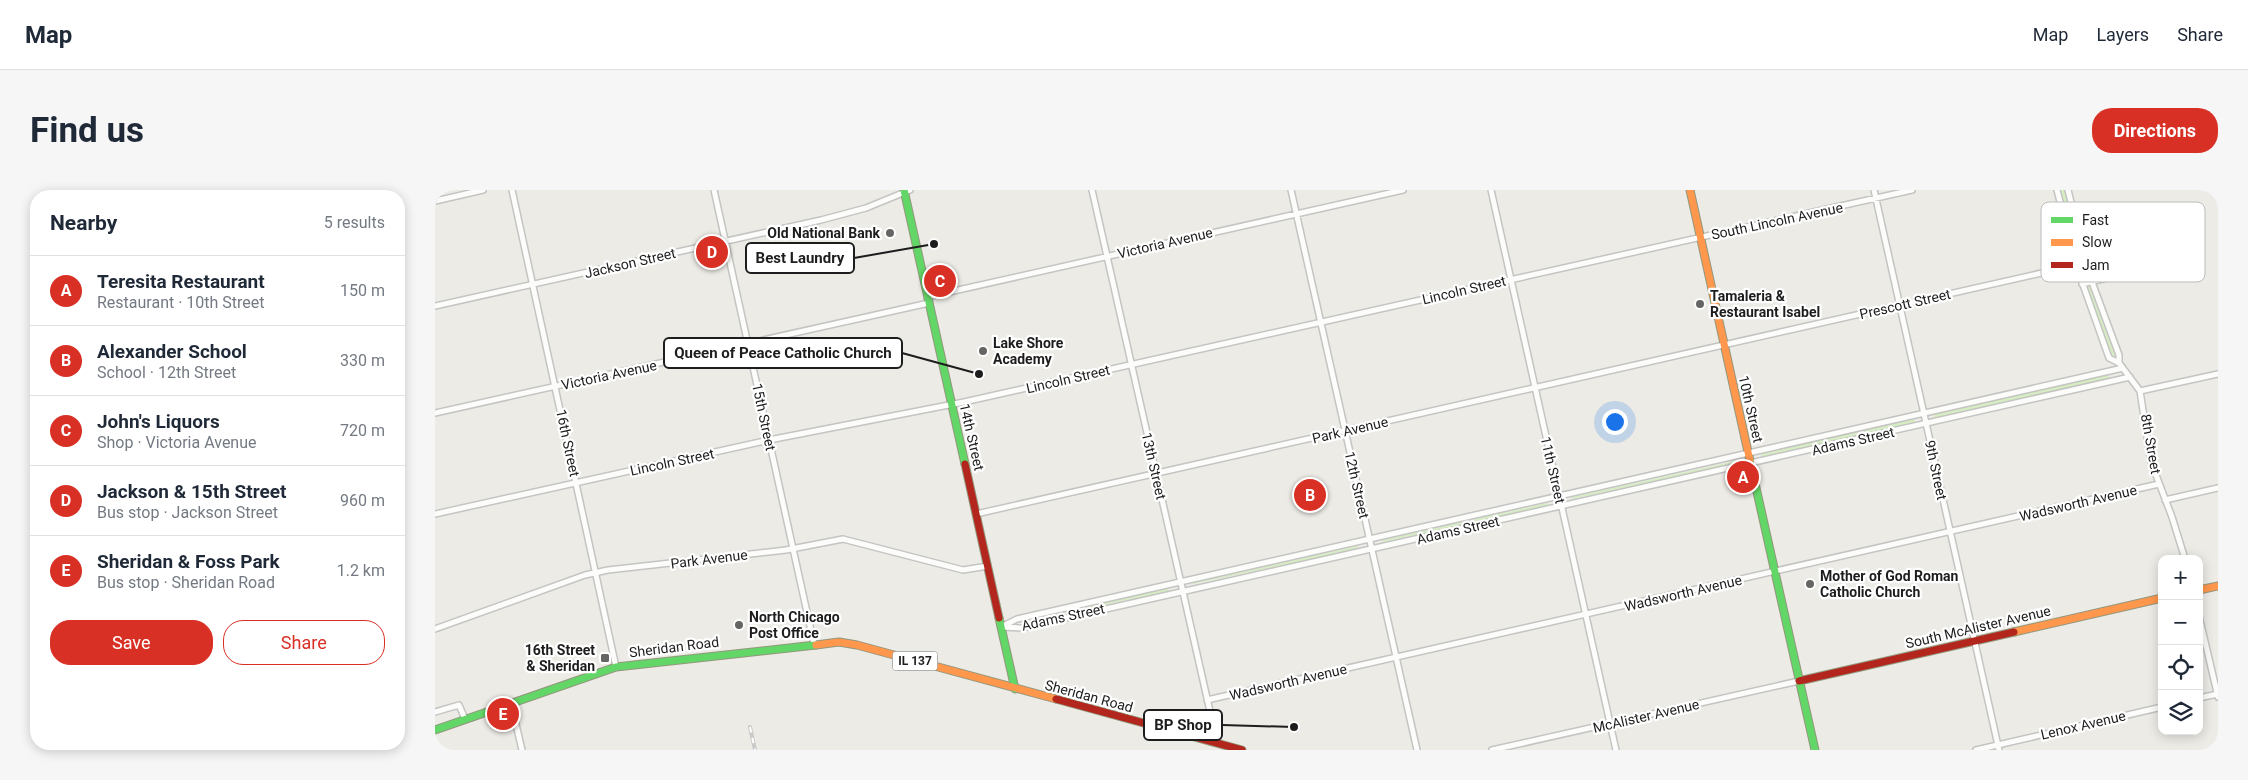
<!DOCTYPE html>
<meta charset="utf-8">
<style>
body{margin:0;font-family:Roboto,sans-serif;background:#f6f6f7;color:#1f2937}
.controls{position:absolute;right:15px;bottom:15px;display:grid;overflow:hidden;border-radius:10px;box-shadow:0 2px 12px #0003}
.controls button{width:45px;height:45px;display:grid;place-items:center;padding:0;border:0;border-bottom:1px solid #e0e1e3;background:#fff;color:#1f2937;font:25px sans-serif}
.you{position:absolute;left:1179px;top:231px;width:18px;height:18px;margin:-12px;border:4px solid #fff;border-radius:50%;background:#1a73e8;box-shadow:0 0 0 8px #1a73e833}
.badge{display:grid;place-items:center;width:32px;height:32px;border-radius:50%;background:#d93025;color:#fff;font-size:16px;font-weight:700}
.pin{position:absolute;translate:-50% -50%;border:2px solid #fff;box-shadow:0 1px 5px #0006}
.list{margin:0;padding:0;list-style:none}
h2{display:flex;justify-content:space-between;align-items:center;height:65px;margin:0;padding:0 20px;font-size:21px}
h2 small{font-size:16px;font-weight:400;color:#747a83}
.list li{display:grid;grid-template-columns:32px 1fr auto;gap:15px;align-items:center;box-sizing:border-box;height:70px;padding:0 20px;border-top:1px solid #e0e1e3}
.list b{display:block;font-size:19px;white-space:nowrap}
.list p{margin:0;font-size:16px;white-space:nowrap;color:#747a83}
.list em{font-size:16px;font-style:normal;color:#747a83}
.actions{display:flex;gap:10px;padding:15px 20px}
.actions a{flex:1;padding:11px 0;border:1px solid #d93025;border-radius:20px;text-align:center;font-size:18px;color:#d93025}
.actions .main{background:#d93025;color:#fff}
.icon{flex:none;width:28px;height:28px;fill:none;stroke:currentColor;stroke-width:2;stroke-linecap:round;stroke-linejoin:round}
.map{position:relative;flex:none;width:1783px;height:560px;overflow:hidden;border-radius:20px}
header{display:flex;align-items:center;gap:30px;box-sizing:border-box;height:70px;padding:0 25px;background:#fff;border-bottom:1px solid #e0e1e3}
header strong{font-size:24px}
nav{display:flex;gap:28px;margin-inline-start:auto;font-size:18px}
.intro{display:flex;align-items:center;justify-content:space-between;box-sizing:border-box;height:120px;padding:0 30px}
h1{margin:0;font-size:35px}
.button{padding:12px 22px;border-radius:20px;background:#d93025;color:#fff;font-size:18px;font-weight:700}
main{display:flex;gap:30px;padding:0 30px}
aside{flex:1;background:#fff;border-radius:20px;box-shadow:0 2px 12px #0003}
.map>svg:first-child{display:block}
.grass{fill:#d5edc1}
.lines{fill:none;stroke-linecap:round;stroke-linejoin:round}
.street-casing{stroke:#c4c4c2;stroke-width:8}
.fast-casing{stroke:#93977d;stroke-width:9}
.slow-casing{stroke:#93977d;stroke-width:9}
.jam-casing{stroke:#93977d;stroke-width:9}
.street{stroke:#fcfcfb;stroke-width:5}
.fast{stroke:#63d668;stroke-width:7}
.slow{stroke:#ff974d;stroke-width:7}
.jam{stroke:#b3261e;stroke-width:7}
.rail-casing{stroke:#cacac9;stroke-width:4}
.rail{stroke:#fff;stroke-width:2;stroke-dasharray:5.5;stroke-linecap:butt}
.poi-dot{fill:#656563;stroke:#fff;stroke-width:2}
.labels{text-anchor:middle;stroke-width:4.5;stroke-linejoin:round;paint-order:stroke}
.shield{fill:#fff;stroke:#616161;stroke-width:1}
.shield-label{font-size:12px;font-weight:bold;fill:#1d1d1d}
.street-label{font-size:14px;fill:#1d1d1d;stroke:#fff}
.poi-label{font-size:14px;font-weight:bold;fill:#1d1d1d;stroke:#fff;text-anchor:start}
.key{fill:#fff;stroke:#bbb;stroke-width:1}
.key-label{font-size:14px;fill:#1d1d1d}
.leader{fill:none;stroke:#1d1d1d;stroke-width:2}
.callout-dot{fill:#1d1d1d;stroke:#fff;stroke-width:2}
.callout{fill:#fff;stroke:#1d1d1d;stroke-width:2}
.callout-label{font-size:15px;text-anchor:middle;font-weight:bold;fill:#1d1d1d}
</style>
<header>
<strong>Map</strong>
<nav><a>Map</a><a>Layers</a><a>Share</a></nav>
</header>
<div class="intro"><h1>Find us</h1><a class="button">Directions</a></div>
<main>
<aside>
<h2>Nearby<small>5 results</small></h2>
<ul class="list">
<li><span class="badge">A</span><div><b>Teresita Restaurant</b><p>Restaurant · 10th Street</p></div><em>150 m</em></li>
<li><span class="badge">B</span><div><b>Alexander School</b><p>School · 12th Street</p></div><em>330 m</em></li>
<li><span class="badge">C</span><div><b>John's Liquors</b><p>Shop · Victoria Avenue</p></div><em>720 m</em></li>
<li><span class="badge">D</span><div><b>Jackson &amp; 15th Street</b><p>Bus stop · Jackson Street</p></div><em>960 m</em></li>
<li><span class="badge">E</span><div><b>Sheridan &amp; Foss Park</b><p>Bus stop · Sheridan Road</p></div><em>1.2 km</em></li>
</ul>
<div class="actions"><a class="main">Save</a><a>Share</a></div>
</aside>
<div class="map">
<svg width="1783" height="560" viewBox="0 0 1783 560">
<rect width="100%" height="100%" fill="#ecebe6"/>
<!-- grass -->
<path class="grass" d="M1626,0H1630L1644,62L1642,64Z
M1653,96L1655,98L1681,169H1678L1651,98Z
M1672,185L1674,186L1673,189L1502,229L1499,227L1500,224Z
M1476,230H1480V233L1326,267L1327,264Z
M1301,271H1304L1303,273L1136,309L1137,307Z
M1113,313V316L947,352L948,350Z
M923,356V359L758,394V393Z
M733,398L734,401L582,433L583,432Z"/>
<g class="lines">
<defs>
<path id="street" d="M77,0L181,477
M279,0L379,454
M657,0L779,539L776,552
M856,0L982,560
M1056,0L1181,560
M1439,0L1564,560
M1622,0L1641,75L1674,168L1684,173L1705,201L1716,272L1737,327L1750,369
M1633,0L1654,84L1684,165V173
M0,11L48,0
M1647,94L1766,65
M492,107L968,0
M0,116L386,30L431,18L475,0
M1705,201L1783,184
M0,223L494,113
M1730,310L1783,298
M0,324L334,250L529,212L1477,0
M541,324L1651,73
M1764,426L1783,507
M566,437L587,438L1695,187
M566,437L582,429L1688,178
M0,439L150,385L173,380L351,360L408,349L528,380L553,376
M1764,508L1783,504
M772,510L1724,294
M76,513L87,560
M0,522L24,515L30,529
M1057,560L1364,491
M1541,560L1727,517"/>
<path id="fast" d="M469,0L530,274
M1315,271L1380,560
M564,428L580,499
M0,540L181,477L381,455"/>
<path id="slow" d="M1255,0L1315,271
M1764,400L1783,396
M1579,442L1727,408
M381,455L404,452L422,455L621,509"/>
<path id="jam" d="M530,274L564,428
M1364,491L1579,442
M621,509L807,560"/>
</defs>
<!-- street casing -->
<use href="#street" class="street-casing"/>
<!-- fast casing -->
<use href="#fast" class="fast-casing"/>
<!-- slow casing -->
<use href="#slow" class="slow-casing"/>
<!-- jam casing -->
<use href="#jam" class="jam-casing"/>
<!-- street -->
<use href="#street" class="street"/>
<!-- fast -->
<use href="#fast" class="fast"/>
<!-- slow -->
<use href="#slow" class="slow"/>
<!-- jam -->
<use href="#jam" class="jam"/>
<defs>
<path id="rail" d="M315,537L320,560"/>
</defs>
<!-- rail casing -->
<use href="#rail" class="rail-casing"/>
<!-- rail -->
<use href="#rail" class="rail"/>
</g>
<!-- markers -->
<g class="poi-dot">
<circle cx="455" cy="43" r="5"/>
<circle cx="1265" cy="114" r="5"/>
<circle cx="548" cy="161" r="5"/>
<circle cx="1375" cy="394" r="5"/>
<circle cx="304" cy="435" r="5"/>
<rect x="165" y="463" width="10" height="10" rx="2.5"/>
</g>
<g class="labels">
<!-- shield labels -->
<rect class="shield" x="457.5" y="461.5" width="45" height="19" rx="4"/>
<g class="shield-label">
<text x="480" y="475">IL 137</text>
</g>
<!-- street labels -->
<g class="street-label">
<text transform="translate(1342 31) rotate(-12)" y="5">South Lincoln Avenue</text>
<text transform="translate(730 53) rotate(-13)" y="5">Victoria Avenue</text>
<text transform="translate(195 73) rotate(-13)" y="5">Jackson Street</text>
<text transform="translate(1029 100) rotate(-13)" y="5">Lincoln Street</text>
<text transform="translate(1470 114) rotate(-13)" y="5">Prescott Street</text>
<text transform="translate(174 185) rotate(-12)" y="5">Victoria Avenue</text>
<text transform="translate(633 189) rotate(-13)" y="5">Lincoln Street</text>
<text transform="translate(1316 219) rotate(77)" y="5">10th Street</text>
<text transform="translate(329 227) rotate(78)" y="5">15th Street</text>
<text transform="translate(915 240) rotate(-13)" y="5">Park Avenue</text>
<text transform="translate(537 247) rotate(77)" y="5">14th Street</text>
<text transform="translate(1418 251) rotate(-13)" y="5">Adams Street</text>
<text transform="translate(133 253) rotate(78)" y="5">16th Street</text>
<text transform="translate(1716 254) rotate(80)" y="5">8th Street</text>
<text transform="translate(237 272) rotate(-12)" y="5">Lincoln Street</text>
<text transform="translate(719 276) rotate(77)" y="5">13th Street</text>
<text transform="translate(1118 280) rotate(77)" y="5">11th Street</text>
<text transform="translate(1501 280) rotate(78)" y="5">9th Street</text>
<text transform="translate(922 295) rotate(77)" y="5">12th Street</text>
<text transform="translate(1643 313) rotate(-13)" y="5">Wadsworth Avenue</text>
<text transform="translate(1023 340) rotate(-13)" y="5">Adams Street</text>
<text transform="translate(274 369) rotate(-7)" y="5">Park Avenue</text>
<text transform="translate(1248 403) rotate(-13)" y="5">Wadsworth Avenue</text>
<text transform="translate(628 427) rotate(-12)" y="5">Adams Street</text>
<text transform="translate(1543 437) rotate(-13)" y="5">South McAlister Avenue</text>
<text transform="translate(239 457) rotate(-7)" y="5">Sheridan Road</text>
<text transform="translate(853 492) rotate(-13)" y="5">Wadsworth Avenue</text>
<text transform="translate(654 506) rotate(15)" y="5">Sheridan Road</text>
<text transform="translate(1211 526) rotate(-13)" y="5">McAlister Avenue</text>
<text transform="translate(1648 535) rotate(-13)" y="5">Lenox Avenue</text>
</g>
<!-- poi labels -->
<g class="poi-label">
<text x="445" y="48" text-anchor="end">Old National Bank</text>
<text x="1275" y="111">Tamaleria &amp;<tspan x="1275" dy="16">Restaurant Isabel</tspan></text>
<text x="558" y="158">Lake Shore<tspan x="558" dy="16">Academy</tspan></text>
<text x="1385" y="391">Mother of God Roman<tspan x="1385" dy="16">Catholic Church</tspan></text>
<text x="314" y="432">North Chicago<tspan x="314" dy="16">Post Office</tspan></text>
<text x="160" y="465" text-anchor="end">16th Street<tspan x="160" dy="16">&amp; Sheridan</tspan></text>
</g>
</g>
<!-- legend -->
<rect x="1606" y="12" width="164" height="80" rx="8" class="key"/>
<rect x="1616" y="27" width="22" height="6" fill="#63d668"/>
<rect x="1616" y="49" width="22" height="7" fill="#ff974d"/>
<rect x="1616" y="72" width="22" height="6" fill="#b3261e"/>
<g class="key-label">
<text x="1647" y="35">Fast</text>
<text x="1647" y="57">Slow</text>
<text x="1647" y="80">Jam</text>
</g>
<!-- callouts -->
<path class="leader" d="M499 54L419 68M544 184L467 163M859 537L787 535"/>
<g class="callout-dot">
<circle cx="499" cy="54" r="5"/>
<circle cx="544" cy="184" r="5"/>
<circle cx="859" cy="537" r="5"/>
</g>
<g class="callout">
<rect x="311" y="53" width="108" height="30" rx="5"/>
<rect x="229" y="148" width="238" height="30" rx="5"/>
<rect x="709" y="520" width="78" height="30" rx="5"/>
</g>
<g class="callout-label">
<text x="365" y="73">Best Laundry</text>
<text x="348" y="168">Queen of Peace Catholic Church</text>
<text x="748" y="540">BP Shop</text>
</g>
</svg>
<div class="controls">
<button>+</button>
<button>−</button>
<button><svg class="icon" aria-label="locate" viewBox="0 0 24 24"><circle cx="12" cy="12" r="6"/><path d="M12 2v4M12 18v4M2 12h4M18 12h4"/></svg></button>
<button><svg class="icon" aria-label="layers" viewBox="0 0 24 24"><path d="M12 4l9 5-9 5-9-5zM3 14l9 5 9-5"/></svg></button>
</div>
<div class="you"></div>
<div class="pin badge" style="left:1308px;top:287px">A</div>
<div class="pin badge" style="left:875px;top:305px">B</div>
<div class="pin badge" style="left:505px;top:91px">C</div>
<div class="pin badge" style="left:277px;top:62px">D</div>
<div class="pin badge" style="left:68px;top:524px">E</div>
</div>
</main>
